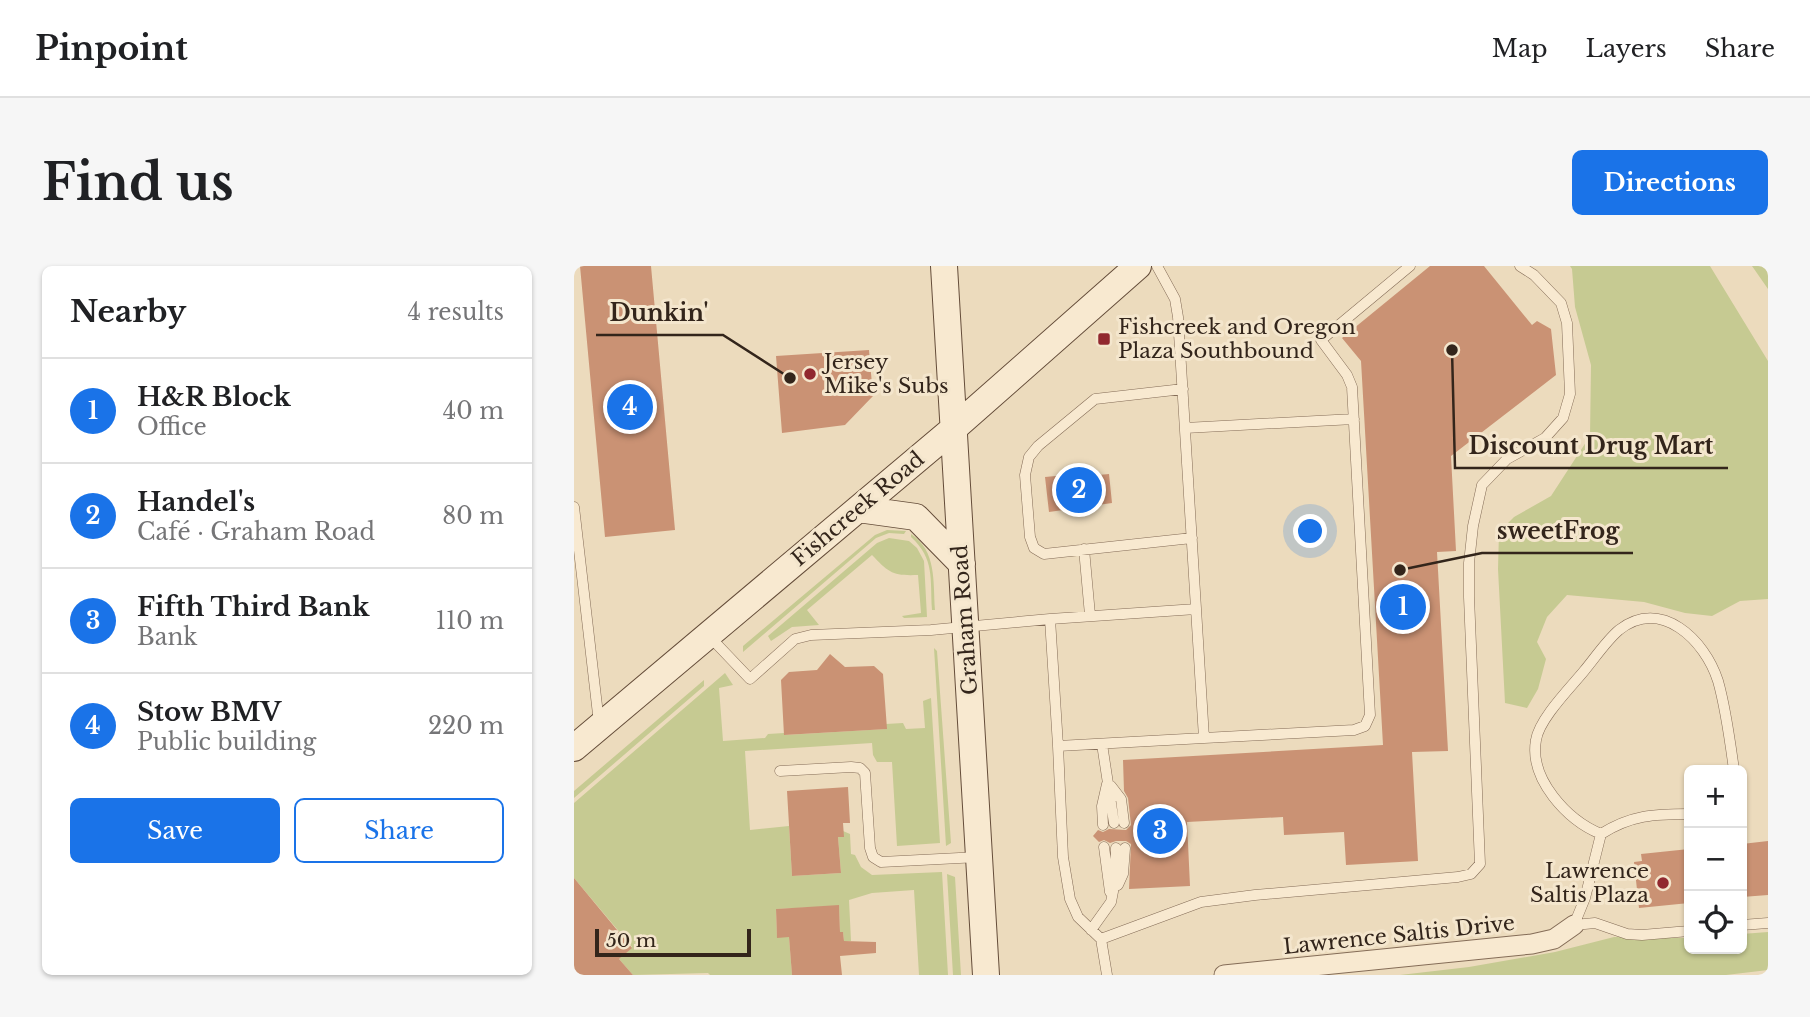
<!DOCTYPE html>
<meta charset="utf-8">
<style>
body{margin:0;font-family:"Libre Baskerville",serif;background:#f6f6f6;color:#202124}
.controls{position:absolute;right:21px;bottom:21px;display:grid;overflow:hidden;border-radius:10px;box-shadow:0 2px 5px #0004}
.controls button{width:63px;height:63px;display:grid;place-items:center;padding:0;border:0;border-bottom:2px solid #e0e0e0;background:#fff;color:#202124;font:35px sans-serif}
.scale{position:absolute;left:21px;bottom:18px;width:156px;box-sizing:border-box;padding-left:7px;border:4px solid #33251b;border-top:0;font-size:19px;line-height:24px;white-space:nowrap;color:#33251b;-webkit-text-stroke:5px #f4e6cd;paint-order:stroke}
.you{position:absolute;left:737px;top:266px;width:24px;height:24px;margin:-18px;border:5px solid #fff;border-radius:50%;background:#1a73e8;box-shadow:0 0 0 10px #1a73e833}
.badge{display:grid;place-items:center;width:46px;height:46px;border-radius:50%;background:#1a73e8;color:#fff;font-size:23px;font-weight:700}
.pin{position:absolute;translate:-50% -50%;border:4px solid #fff;box-shadow:0 2px 7px #0006}
.list{margin:0;padding:0;list-style:none}
h2{display:flex;justify-content:space-between;align-items:center;height:91px;margin:0;padding:0 28px;font-size:30px}
h2 small{font-size:23px;font-weight:400;color:#757577}
.list li{display:grid;grid-template-columns:46px 1fr auto;gap:21px;align-items:center;box-sizing:border-box;height:105px;padding:0 28px;border-top:2px solid #e0e0e0}
.list b{display:block;font-size:26px;white-space:nowrap}
.list p{margin:0;font-size:23px;white-space:nowrap;color:#757577}
.list em{font-size:23px;font-style:normal;color:#757577}
.actions{display:flex;gap:14px;padding:21px 28px}
.actions a{flex:1;padding:16px 0;border:2px solid #1a73e8;border-radius:10px;text-align:center;font-size:24px;color:#1a73e8}
.actions .main{background:#1a73e8;color:#fff}
.icon{flex:none;width:38px;height:38px;fill:none;stroke:currentColor;stroke-width:2;stroke-linecap:round;stroke-linejoin:round}
.map{position:relative;flex:none;width:1194px;height:709px;overflow:hidden;border-radius:10px}
header{display:flex;align-items:center;gap:42px;box-sizing:border-box;height:98px;padding:0 35px;background:#fff;border-bottom:2px solid #e0e0e0}
header strong{font-size:33px}
nav{display:flex;gap:38px;margin-inline-start:auto;font-size:24px}
.intro{display:flex;align-items:center;justify-content:space-between;box-sizing:border-box;height:168px;padding:0 42px}
h1{margin:0;font-size:49px}
.button{padding:18px 32px;border-radius:10px;background:#1a73e8;color:#fff;font-size:24px;font-weight:700}
main{display:flex;gap:42px;padding:0 42px}
aside{flex:1;background:#fff;border-radius:10px;box-shadow:0 2px 5px #0004}
.map>svg:first-child{display:block}
.green{fill:#c6ca92}
.building{fill:#ca9274}
.lines{fill:none;stroke-linecap:round;stroke-linejoin:round}
.lane-casing{stroke:#846c57;stroke-width:11}
.street-casing{stroke:#846c57;stroke-width:21}
.secondary-casing{stroke:#654d3a;stroke-width:28}
.lane{stroke:#f8e9d0;stroke-width:10}
.street{stroke:#f8e9d0;stroke-width:19}
.secondary{stroke:#f8e9d0;stroke-width:26}
.poi-dot{fill:#91282f;stroke:#f4e6cd;stroke-width:2.5}
.labels{text-anchor:middle;stroke-width:6;stroke-linejoin:round;paint-order:stroke}
.poi-label{font-size:21px;fill:#33251b;stroke:#f4e6cd;text-anchor:start}
.street-label{font-size:21px;fill:#33251b;stroke:#f4e6cd}
.leader{fill:none;stroke:#33251b;stroke-width:2.5}
.callout-dot{fill:#33251b;stroke:#f4e6cd;stroke-width:2.5}
.callout-label{font-size:23px;text-anchor:middle;font-weight:bold;fill:#33251b;stroke:#f4e6cd;stroke-width:6;stroke-linejoin:round;paint-order:stroke}
</style>
<header>
<strong>Pinpoint</strong>
<nav><a>Map</a><a>Layers</a><a>Share</a></nav>
</header>
<div class="intro"><h1>Find us</h1><a class="button">Directions</a></div>
<main>
<aside>
<h2>Nearby<small>4 results</small></h2>
<ul class="list">
<li><span class="badge">1</span><div><b>H&amp;R Block</b><p>Office</p></div><em>40 m</em></li>
<li><span class="badge">2</span><div><b>Handel's</b><p>Café · Graham Road</p></div><em>80 m</em></li>
<li><span class="badge">3</span><div><b>Fifth Third Bank</b><p>Bank</p></div><em>110 m</em></li>
<li><span class="badge">4</span><div><b>Stow BMV</b><p>Public building</p></div><em>220 m</em></li>
</ul>
<div class="actions"><a class="main">Save</a><a>Share</a></div>
</aside>
<div class="map">
<svg width="1194" height="709" viewBox="0 0 1194 709">
<rect width="100%" height="100%" fill="#ecdbbd"/>
<!-- green -->
<path class="green" d="M996,0H1136L1194,95V333L1166,335L1138,350L1111,347L1070,336L993,329L973,351L963,376L972,393L964,423L953,442L931,437L924,303L925,266L940,251L977,230L1016,170L1017,99L1001,41L998,3Z
M1178,0H1194V23Z
M313,264L332,265L330,268L315,267L302,272L169,386V380L301,269Z
M337,268C363,285 359,316 361,344H358C356,313 361,293 337,271Z
M315,272L335,275L343,282L350,295L353,351L330,352L328,350L347,347L344,309C319,310 315,307 298,289L233,344L245,359L218,361L197,375L194,370L303,277Z
M360,382L363,385L377,577L372,580Z
M151,407L159,419L145,422L149,475L191,472L194,468L210,467L211,469L312,463V458L329,457L332,463L351,462L349,435L357,432L366,577L323,580L318,496H303L299,489L298,477L171,485L176,564L215,560L218,610L267,607L264,571L269,565L276,568L277,588L281,589L287,601L298,609L368,606L374,709H345L340,624L298,627L275,634L277,675H270L269,666H266L265,640L202,643L203,671H215L218,709H136L134,707L59,709L45,693L58,681L0,612V537Z
M130,414V420L0,532V525Z
M373,608L381,611L387,709H379Z
M1194,666V704L1152,709H826L895,701L981,686L1040,671L1115,672V683H1168V668Z"/>
<!-- building -->
<path class="building" d="M6,0H77L101,264L31,271Z
M856,0H910L958,59L963,55L977,63L982,109L877,190L882,285L863,286L874,485L838,486L844,595L772,599L770,566L710,569L709,551L613,556L616,620L555,623L557,578L552,575H542L536,577L530,574L525,576L519,570L524,564L529,566L535,563L552,564L557,559L554,532L550,525L549,494L809,479L787,95L768,72Z
M295,84L299,130L271,159L208,167L202,90Z
M503,208V211L535,208L538,237L475,246L471,211Z
M256,388L271,401L300,400L309,408L313,463L210,469L207,414L215,406L243,404Z
M274,521L276,557H269L270,571H264L267,607L218,610L213,525Z
M1194,575V629L1168,631V578Z
M1115,583V637L1065,642L1060,596L1068,595L1067,588Z
M0,612L58,682L45,693L59,709H0Z
M265,639L266,666H269L270,675L302,676V687L266,690L268,709H218L215,671L203,672L202,643Z"/>
<g class="lines">
<defs>
<path id="lane" d="M609,123L521,133L464,180L455,191L451,209L456,271L460,282L470,288L618,272
M611,162L780,153
M0,241L25,457
M510,283L516,349
M476,353L622,343
M136,371L176,413L221,373L237,369L357,364L476,353L484,480L630,472L604,51L601,33L583,0
M630,472L780,464L791,460L796,449L778,121L773,109L747,74L836,0
M528,478L540,557
M484,480L489,591L496,633L504,651L527,673L533,709
M206,505L277,501L286,502L291,507L296,582L299,591L307,596L405,591
M537,520L547,533L550,557
M1115,548C1080,548 1057,549 1027,568L1011,632L1000,659L1021,657L1053,668L1068,669L1115,665
M529,559L528,540L533,518
M1027,568C993,554 955,513 962,474C965,453 997,421 1010,405C1021,392 1032,375 1045,364C1087,331 1131,374 1144,415C1152,443 1156,475 1160,504
M530,581L536,626
M544,619L549,608L551,582
M1168,659L1194,657
M517,664L537,636L541,615L542,582
M527,673L627,636L681,629L884,611L897,608L906,598L895,331V297L899,260L908,219L933,193L971,172L989,152L996,128L993,57L987,37L960,9L946,0"/>
<path id="street" d="M650,709L958,678L980,673L1000,659"/>
<path id="secondary" d="M370,0L412,709
M284,243L342,251L388,298
M0,482L378,164L564,0"/>
</defs>
<!-- lane casing -->
<use href="#lane" class="lane-casing"/>
<!-- street casing -->
<use href="#street" class="street-casing"/>
<!-- secondary casing -->
<use href="#secondary" class="secondary-casing"/>
<!-- lane -->
<use href="#lane" class="lane"/>
<!-- street -->
<use href="#street" class="street"/>
<!-- secondary -->
<use href="#secondary" class="secondary"/>
</g>
<!-- markers -->
<g class="poi-dot">
<rect x="523" y="66" width="14" height="14" rx="3.5"/>
<circle cx="236" cy="108" r="7"/>
<circle cx="1089" cy="617" r="7"/>
</g>
<g class="labels">
<!-- poi labels -->
<g class="poi-label">
<text x="544" y="68">Fishcreek and Oregon<tspan x="544" dy="24">Plaza Southbound</tspan></text>
<text x="250" y="103">Jersey<tspan x="250" dy="24">Mike's Subs</tspan></text>
<text x="1075" y="612" text-anchor="end">Lawrence<tspan x="1075" dy="24">Saltis Plaza</tspan></text>
</g>
<!-- street labels -->
<g class="street-label">
<text transform="translate(284 243) rotate(-40)" y="7">Fishcreek Road</text>
<text transform="translate(391 354) rotate(-94)" y="7">Graham Road</text>
<text transform="translate(825 669) rotate(-6)" y="7">Lawrence Saltis Drive</text>
</g>
</g>
<!-- callouts -->
<path class="leader" d="M216 112L149 69H22M878 84L881 202H1154M826 304L908 287H1059"/>
<g class="callout-dot">
<circle cx="216" cy="112" r="7"/>
<circle cx="878" cy="84" r="7"/>
<circle cx="826" cy="304" r="7"/>
</g>
<g class="callout-label">
<text x="85" y="55">Dunkin'</text>
<text x="1017" y="188">Discount Drug Mart</text>
<text x="984" y="273">sweetFrog</text>
</g>
</svg>
<div class="controls">
<button>+</button>
<button>−</button>
<button><svg class="icon" aria-label="locate" viewBox="0 0 24 24"><circle cx="12" cy="12" r="6"/><path d="M12 2v4M12 18v4M2 12h4M18 12h4"/></svg></button>
</div>
<div class="scale">50 m</div>
<div class="you"></div>
<div class="pin badge" style="left:829px;top:341px">1</div>
<div class="pin badge" style="left:505px;top:224px">2</div>
<div class="pin badge" style="left:586px;top:565px">3</div>
<div class="pin badge" style="left:56px;top:141px">4</div>
</div>
</main>
